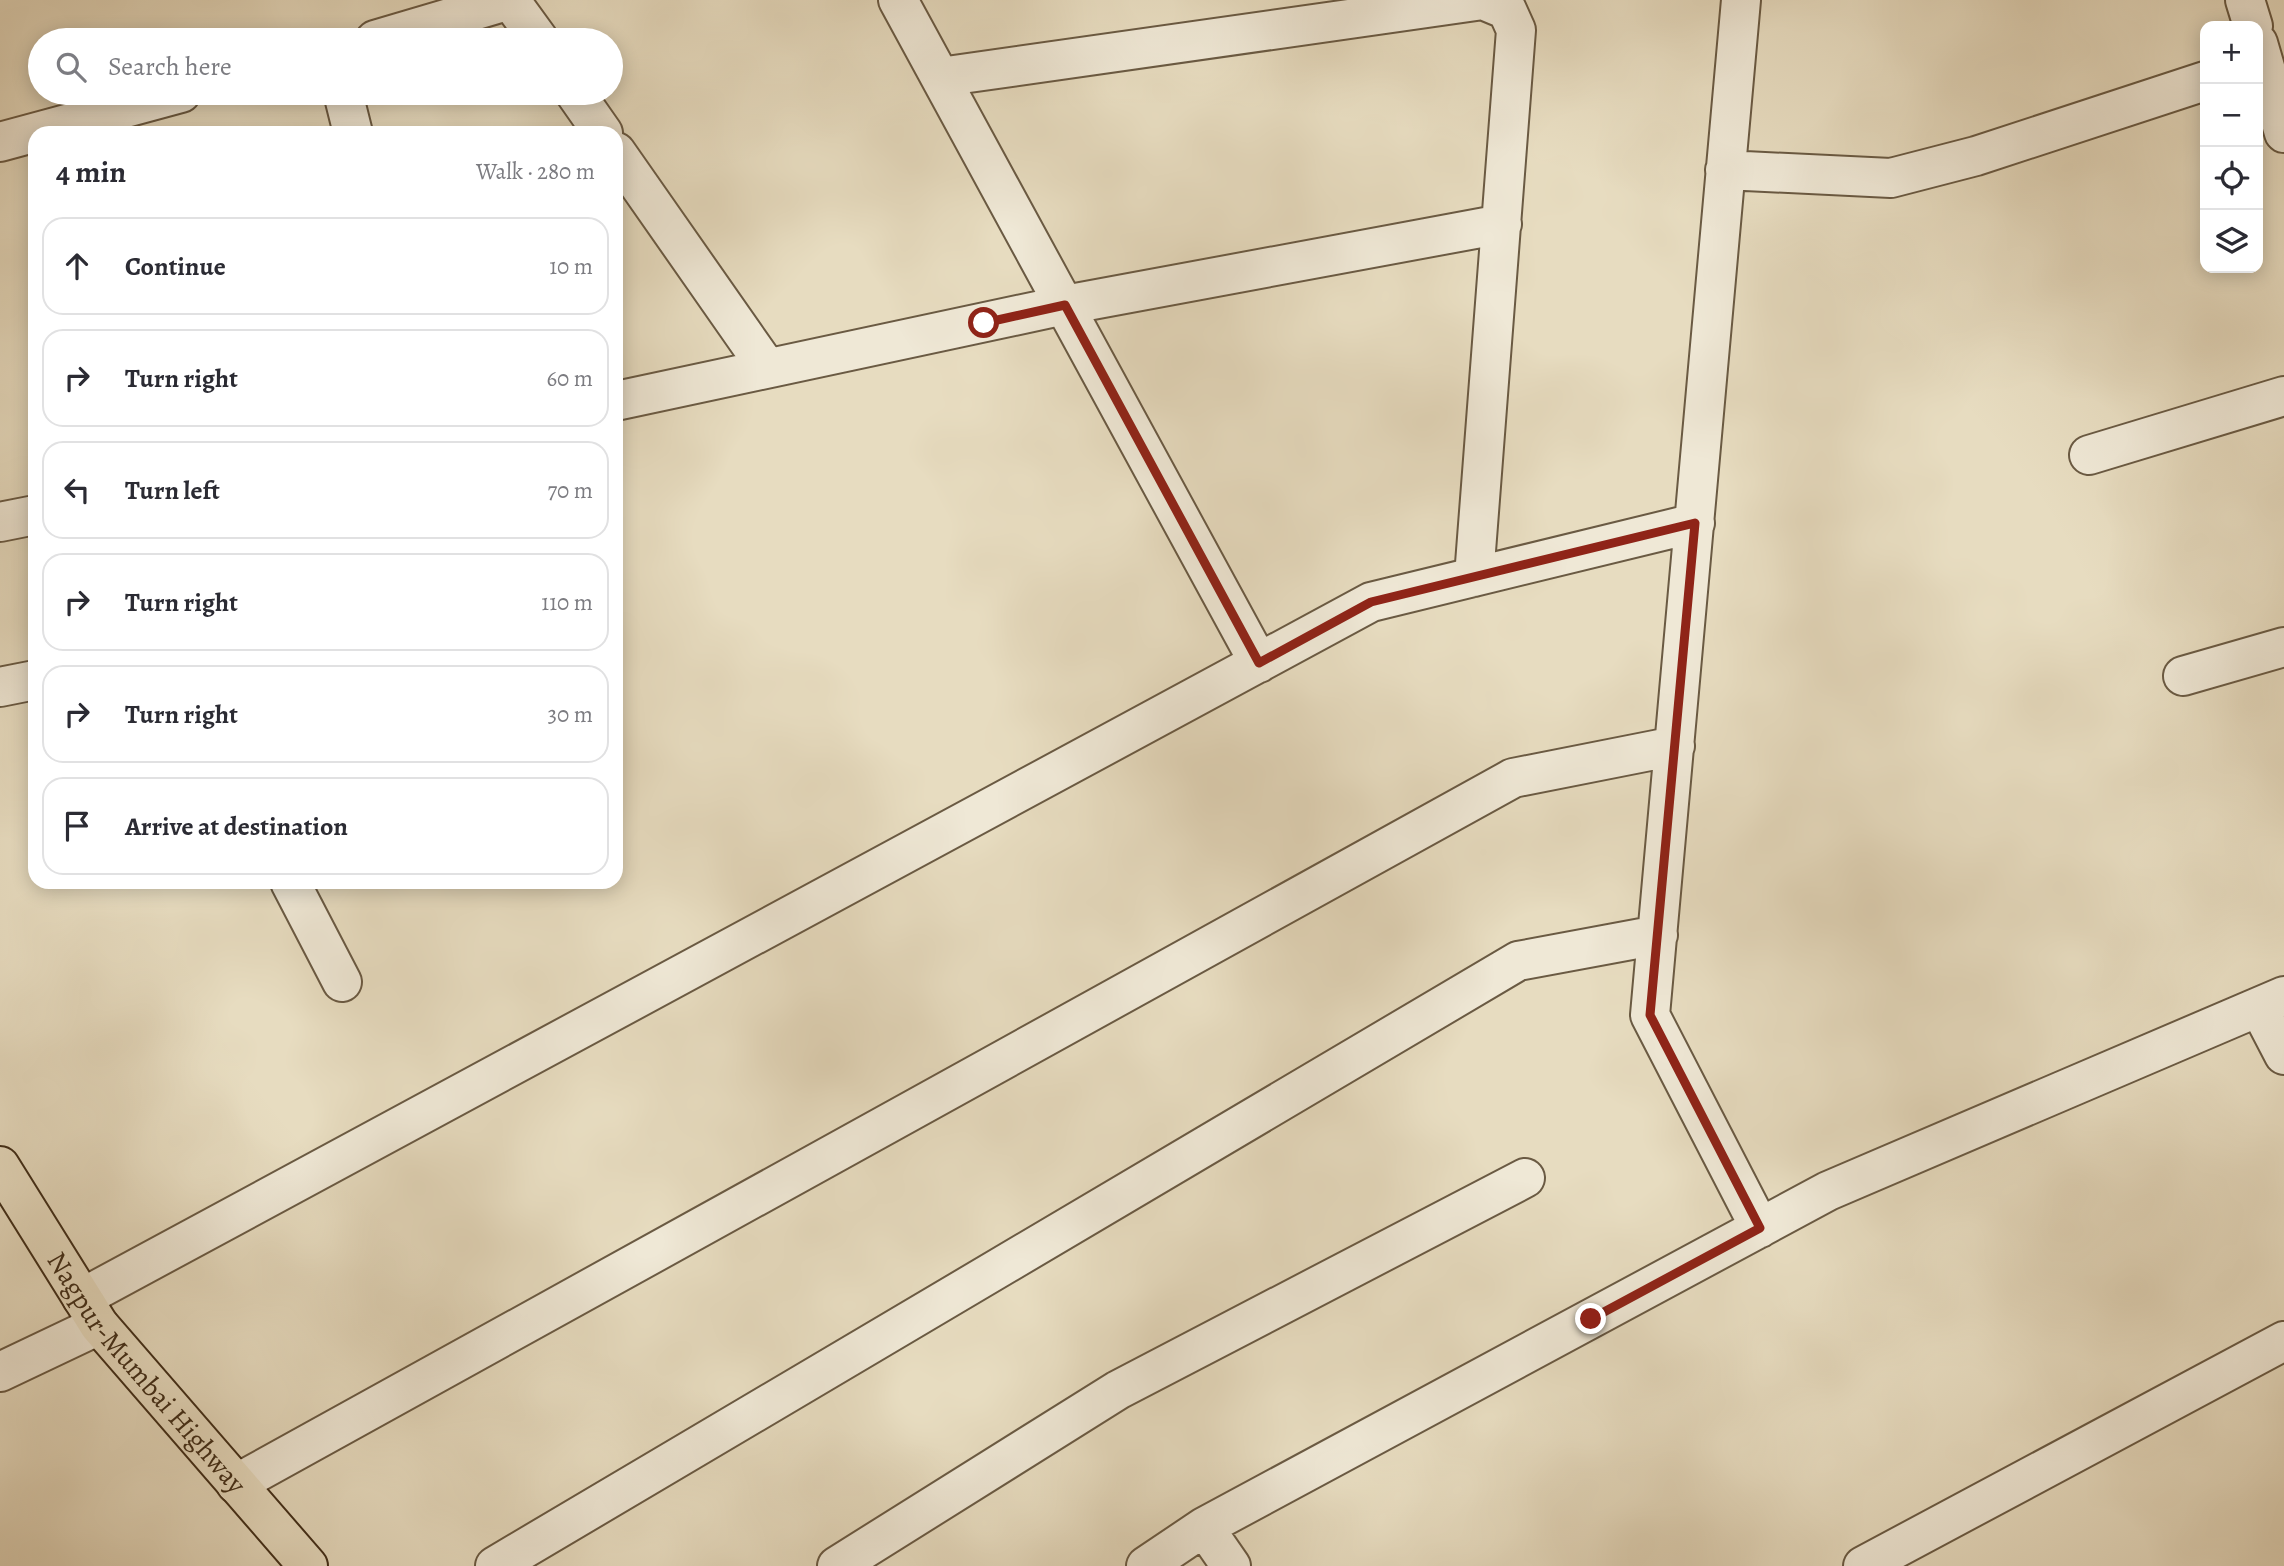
<!DOCTYPE html>
<meta charset="utf-8">
<style>
body{margin:0;font-family:Alegreya,serif;background:#f2f2f3;color:#2b2b33}
.controls{position:absolute;right:21px;top:21px;display:grid;overflow:hidden;border-radius:14px;box-shadow:0 4px 18px #0003}
.controls button{width:63px;height:63px;display:grid;place-items:center;padding:0;border:0;border-bottom:2px solid #e1e1e2;background:#fff;color:#2b2b33;font:35px sans-serif}
.stop{position:absolute;width:21px;height:21px;margin:-16px;border:5px solid #8f2418;border-radius:50%;background:#fff}
.stop.end{background:#8f2418;border-color:#fff;box-shadow:0 2px 7px #0008}
.list{margin:0;padding:0;list-style:none}
h2{display:flex;justify-content:space-between;align-items:center;height:91px;margin:0;padding:0 28px;font-size:30px}
h2 small{font-size:23px;font-weight:400;color:#7c7c81}
.list li{display:grid;grid-template-columns:46px 1fr auto;gap:21px;align-items:center;box-sizing:border-box;height:98px;margin:0 14px 14px;padding:0 14px;border:2px solid #e1e1e2;border-radius:21px}
.list b{display:block;font-size:26px;white-space:nowrap}
.list em{font-size:23px;font-style:normal;color:#7c7c81}
.icon{flex:none;width:38px;height:38px;fill:none;stroke:currentColor;stroke-width:2;stroke-linecap:round;stroke-linejoin:round}
.map{position:relative;flex:none;width:2284px;height:1566px;overflow:hidden}
.search{position:absolute;background:#fff;box-shadow:0 4px 18px #0003;left:28px;top:28px;width:595px;height:77px;display:flex;align-items:center;gap:18px;box-sizing:border-box;padding:0 24px;border-radius:38px;color:#7c7c81;font-size:26px}
.panel{position:absolute;background:#fff;box-shadow:0 4px 18px #0003;left:28px;top:126px;width:595px;height:763px;border-radius:21px}
.map>svg:first-child{display:block}
.lines{fill:none;stroke-linecap:round;stroke-linejoin:round}
.minor-casing{stroke:#6a5a43;stroke-width:42}
.highway-casing{stroke:#412e19;stroke-width:42}
.minor{stroke:#efe8d6;stroke-width:38}
.highway{stroke:#e7dcc0;stroke-width:38}
.route{stroke:#8f2418;stroke-width:9}
.labels{text-anchor:middle;stroke-width:5;stroke-linejoin:round;paint-order:stroke}
.street-label{font-size:28px;fill:#412e19;stroke:#efe8d6}
</style>
<div class="map">
<svg width="2284" height="1566" viewBox="0 0 2284 1566">
<rect width="100%" height="100%" fill="#e7dcc0"/>
<filter id="stains"><feTurbulence type="fractalNoise" baseFrequency=".00286" numOctaves="4"/><feColorMatrix values="0 0 0 0 .2 0 0 0 0 .09 0 0 0 0 .02 0 0 0 .5 -.17"/></filter>
<radialGradient id="worn" r=".72"><stop offset=".6" stop-color="#630" stop-opacity="0"/><stop offset="1" stop-color="#630" stop-opacity=".3"/></radialGradient>
<g class="lines">
<defs>
<path id="minor" d="M510,0L539,40
M898,0L1259,663
M1741,0L1650,1015L1760,1228
M2245,0L2253,26
M375,40L510,0
M2258,43L2284,133
M940,77L1483,0L1507,10L1516,30L1474,577
M343,93L353,133
M575,93L603,133
M0,142L181,93
M616,152L767,368
M1725,170L1891,178L1976,156L2205,81
M616,401L1065,305L1502,224
M2089,455L2284,396
M0,522L35,515
M2183,676L2284,647
M0,687L35,680
M290,882L342,982
M2259,1007L2284,1055
M82,1298L1371,602L1695,523
M0,1372L99,1325
M236,1484L1513,778L1675,746
M1204,1527L1231,1566
M495,1566L1518,961L1658,935
M837,1566L1118,1390L1525,1178
M1146,1566L1204,1527L1828,1191L2284,996
M1863,1566L2284,1341"/>
<g id="highway">
<path id="s1" d="M0,1166L99,1325L308,1566"/>
</g>
</defs>
<!-- minor casing -->
<use href="#minor" class="minor-casing"/>
<!-- highway casing -->
<use href="#highway" class="highway-casing"/>
<!-- minor -->
<use href="#minor" class="minor"/>
<!-- highway -->
<use href="#highway" class="highway"/>
</g>
<g class="lines">
<!-- route -->
<path class="route" d="M984,323L1065,305L1259,663L1371,602L1695,523L1650,1015L1760,1228L1591,1319"/>
</g>
<g class="labels">
<!-- street labels -->
<g class="street-label">
<text dy="10" stroke="none"><textPath href="#s1" startOffset="254">Nagpur-Mumbai Highway</textPath></text>
</g>
</g>
<rect width="100%" height="100%" filter="url(#stains)"/>
<rect width="100%" height="100%" fill="url(#worn)"/>
</svg>
<div class="controls">
<button>+</button>
<button>−</button>
<button><svg class="icon" aria-label="locate" viewBox="0 0 24 24"><circle cx="12" cy="12" r="6"/><path d="M12 2v4M12 18v4M2 12h4M18 12h4"/></svg></button>
<button><svg class="icon" aria-label="layers" viewBox="0 0 24 24"><path d="M12 4l9 5-9 5-9-5zM3 14l9 5 9-5"/></svg></button>
</div>
<div class="stop" style="left:984px;top:323px"></div>
<div class="stop end" style="left:1591px;top:1319px"></div>
<div class="search"><svg class="icon" aria-label="search" viewBox="0 0 24 24"><circle cx="10" cy="10" r="6"/><path d="M15 15l6 6"/></svg>Search here</div>
<section class="panel">
<h2>4 min<small>Walk · 280 m</small></h2>
<ul class="list">
<li><svg class="icon" aria-label="ahead" viewBox="0 0 24 24"><path d="M12 20V5M6 11l6-6 6 6"/></svg><div><b>Continue</b></div><em>10 m</em></li>
<li><svg class="icon" aria-label="right" viewBox="0 0 24 24"><path d="M7 20v-9h11M14 6l5 5-5 5"/></svg><div><b>Turn right</b></div><em>60 m</em></li>
<li><svg class="icon" aria-label="left" viewBox="0 0 24 24"><path d="M17 20v-9H6M10 6l-5 5 5 5"/></svg><div><b>Turn left</b></div><em>70 m</em></li>
<li><svg class="icon" aria-label="right" viewBox="0 0 24 24"><path d="M7 20v-9h11M14 6l5 5-5 5"/></svg><div><b>Turn right</b></div><em>110 m</em></li>
<li><svg class="icon" aria-label="right" viewBox="0 0 24 24"><path d="M7 20v-9h11M14 6l5 5-5 5"/></svg><div><b>Turn right</b></div><em>30 m</em></li>
<li><svg class="icon" aria-label="arrive" viewBox="0 0 24 24"><path d="M6 21V4h12l-3 4 3 4H6"/></svg><div><b>Arrive at destination</b></div></li>
</ul>
</section>
</div>
